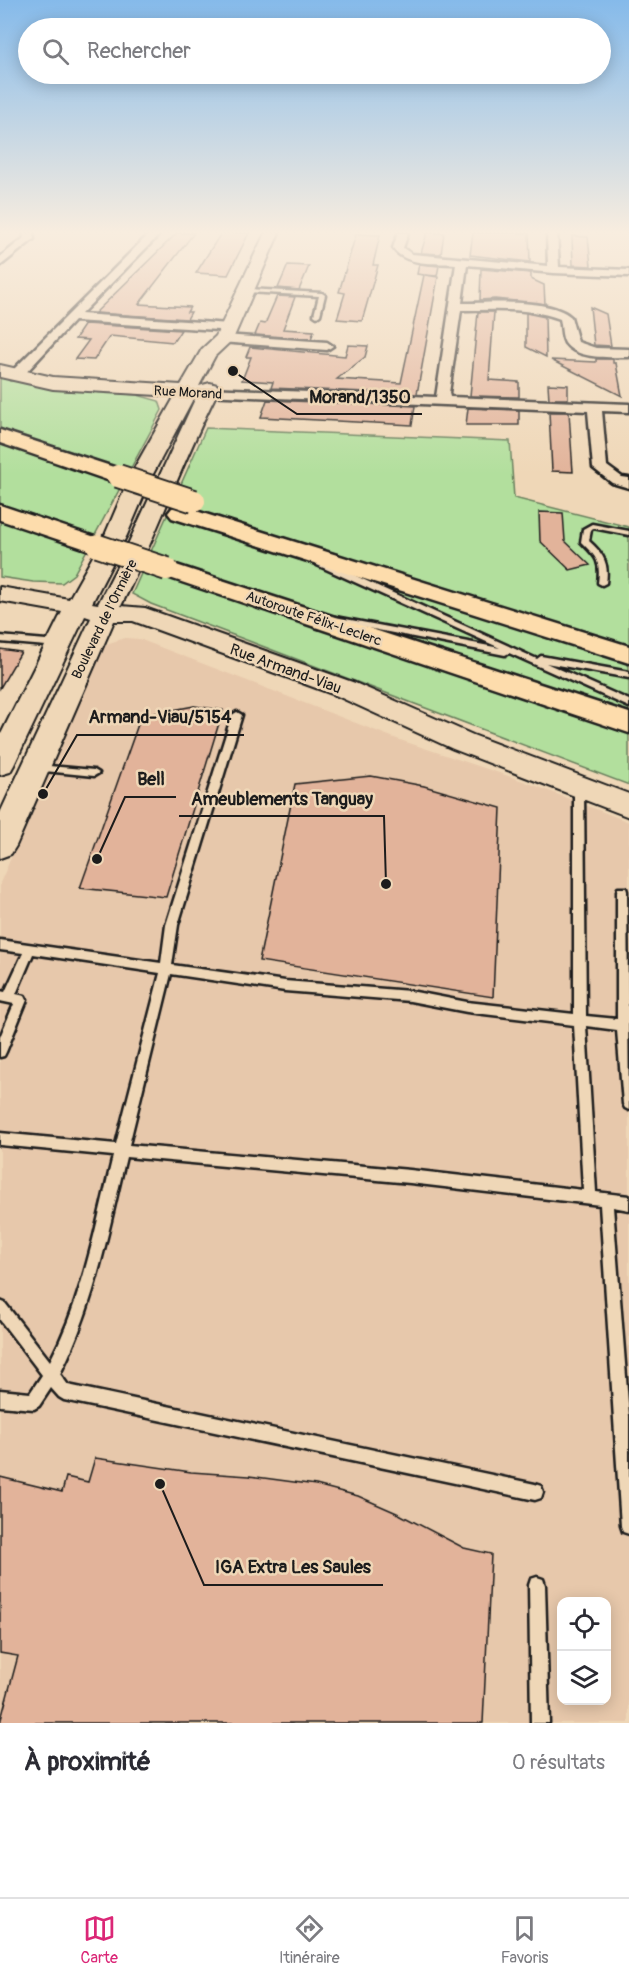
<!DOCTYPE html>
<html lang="fr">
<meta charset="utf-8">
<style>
body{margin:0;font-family:Pangolin,sans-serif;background:#f7f7f7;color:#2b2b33}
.controls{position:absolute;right:18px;bottom:18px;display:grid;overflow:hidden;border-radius:12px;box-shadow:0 3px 15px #0003}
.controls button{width:54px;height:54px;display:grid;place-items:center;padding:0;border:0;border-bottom:2px solid #e1e1e2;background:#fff;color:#2b2b33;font:30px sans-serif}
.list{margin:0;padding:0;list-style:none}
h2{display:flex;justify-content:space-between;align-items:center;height:78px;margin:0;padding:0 24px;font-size:26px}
h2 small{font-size:20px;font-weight:400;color:#7c7c81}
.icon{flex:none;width:33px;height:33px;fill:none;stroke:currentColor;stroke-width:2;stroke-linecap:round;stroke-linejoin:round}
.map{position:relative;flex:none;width:629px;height:1723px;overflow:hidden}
.search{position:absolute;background:#fff;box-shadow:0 3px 15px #0003;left:18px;right:18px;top:18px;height:66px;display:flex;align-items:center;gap:15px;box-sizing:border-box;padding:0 21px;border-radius:33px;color:#7c7c81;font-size:22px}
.sheet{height:174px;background:#fff}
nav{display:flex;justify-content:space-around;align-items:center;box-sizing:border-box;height:84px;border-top:2px solid #e1e1e2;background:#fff;font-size:16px;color:#7c7c81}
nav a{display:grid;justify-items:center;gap:3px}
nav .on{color:#db2777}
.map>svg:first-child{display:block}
.built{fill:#e7c8ab;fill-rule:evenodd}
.green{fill:#b2df9d;stroke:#677e5c;stroke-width:1.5}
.building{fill:#e2b39a;stroke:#1c1c1c;stroke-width:1.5}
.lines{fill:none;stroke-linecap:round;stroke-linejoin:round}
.lane-casing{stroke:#1c1c1c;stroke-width:5}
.street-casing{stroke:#1c1c1c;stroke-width:5}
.secondary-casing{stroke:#1c1c1c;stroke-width:4}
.highway-casing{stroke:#1c1c1c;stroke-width:5}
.lane{fill:#efd7b7;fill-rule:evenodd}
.street{fill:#efd7b7;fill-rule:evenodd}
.secondary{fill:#efd7b7;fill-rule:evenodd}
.highway{fill:#fddcac;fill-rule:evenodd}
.highway-bridge-casing{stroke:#1c1c1c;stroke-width:26;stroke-linecap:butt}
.highway-bridge{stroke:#fddcac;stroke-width:22}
.labels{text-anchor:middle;stroke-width:5;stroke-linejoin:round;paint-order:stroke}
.far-street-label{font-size:14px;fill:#1c1c1c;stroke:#efd7b7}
.street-label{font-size:16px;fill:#1c1c1c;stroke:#efd7b7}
.leader{fill:none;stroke:#1c1c1c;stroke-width:2}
.callout-dot{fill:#1c1c1c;stroke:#efd7b7;stroke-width:2}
.callout-label{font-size:18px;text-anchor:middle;font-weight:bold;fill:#1c1c1c;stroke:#efd7b7;stroke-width:5;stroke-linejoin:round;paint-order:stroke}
</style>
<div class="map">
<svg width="629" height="1723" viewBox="0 0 629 1723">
<rect width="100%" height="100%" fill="#efd7b7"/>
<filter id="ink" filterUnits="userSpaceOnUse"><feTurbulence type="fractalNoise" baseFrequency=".0167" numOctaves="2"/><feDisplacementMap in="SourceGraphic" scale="12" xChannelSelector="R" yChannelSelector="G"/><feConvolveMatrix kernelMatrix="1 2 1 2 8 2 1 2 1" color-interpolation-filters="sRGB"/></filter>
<g filter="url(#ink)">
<!-- built -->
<path class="built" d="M125,638L139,639L397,739L523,781L629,822V1723H0V883L104,647L109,643ZM562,1602H606V1700H562Z"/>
<!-- green -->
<path class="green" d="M0,376L41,387L137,395L159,401L162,410L74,574L62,583L33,582L0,577Z
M206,428L510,441L514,498L629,527V785L151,604L132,594Z"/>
<!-- building -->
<path class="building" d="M177,233H194L139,304L190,307L187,312H191L187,319L95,313Z
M221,233H249L228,275L196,273Z
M427,233H444L441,254L421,253Z
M473,233H529L530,262L470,255Z
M356,234L380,235L373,265H378L362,321L337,319L345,293L339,292Z
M572,236L588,237L591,266L573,265Z
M419,264L439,266L437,276L425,275L438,277L417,394L271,388L273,382L242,380L251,357H246L250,347L345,356L348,345L368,346L365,357L337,379L401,383L424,275L417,274Z
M288,265L309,266L299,290L278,288Z
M481,269L531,273V279L544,285L545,304L495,299L480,300Z
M277,296L295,297L283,329L314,331L311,339L255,335L260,323L265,324Z
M590,307L606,314L611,346L594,345Z
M478,312H494L489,380L519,382V397L470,396Z
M526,313L545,317L546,357L526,347Z
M85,324L181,330L173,342L110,336L94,360L75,359L89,340L75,339Z
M596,359H613V363H616L622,396L551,360L596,362Z
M548,384L568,385V399H549Z
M267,400L415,406L412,425L394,424L261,417Z
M468,408L519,410V425H466Z
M549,412H569L573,472L552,471Z
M539,512L563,513L565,541L590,565L570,570L540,541Z
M0,649L21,652L0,688Z
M194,706L223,710L166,897L80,888L141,716Z
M371,776L424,786L501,808L493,997L259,961L295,784Z
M95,1458L191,1472L249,1476L316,1485L358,1496L399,1514L464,1548L491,1554L483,1723H0L18,1656L0,1653V1477L62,1492L66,1477L88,1482Z"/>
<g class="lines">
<defs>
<path id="lane" d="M247,289L322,293L325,295L320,315L317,317L314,315L319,296L245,292Z
M592,524L629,531V535L593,528L591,530L589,541C604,554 609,564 606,583L602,585L598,583C601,560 596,557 581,542L583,529Z
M317,561H323L537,659L541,656L629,672V678L546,663L629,700V707L509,653L505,655L332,621V617H335L500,648L317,565Z
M0,636L58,641L62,644L58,647L0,642Z
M237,712L242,715L178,925L172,965L285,981L410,991L467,1002L574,1014V787L579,784L584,787L586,1016L617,1019V891L618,888H626L627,891L629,1110L625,1108L623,1104L617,1030L586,1026L596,1192L629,1196V1210L613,1207L629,1416V1534L623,1532L621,1526L600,1205L410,1183L126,1157C108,1231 95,1306 60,1374L68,1385L535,1484L541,1486L543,1492L541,1498L535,1500L64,1400L59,1397L51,1388L39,1406L34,1409L0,1406V1390L30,1393L42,1375L0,1320V1301L5,1303L50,1361C83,1298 96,1225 113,1156L0,1145V1133L116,1144L160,973L33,954L16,994L25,996L27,1000L6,1052L4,1056L0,1057V1037L14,1004L0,1001V991L5,992L23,953L0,950V940L161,963L166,925L232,715ZM171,974L285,991L410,1001L467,1012L574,1025L583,1190L410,1170L129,1145Z
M38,765L94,770L99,773L94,776L35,770L33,768Z
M537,1577L543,1579L545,1585L549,1723H531L529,1585L531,1579Z"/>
<path id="street" d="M23,233H33L34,239L0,266V257L24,238Z
M150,233H161L81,314L230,324L236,328L234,331L74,321L20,379H10L8,376L10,373Z
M398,233H408L403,248L412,254L548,266L547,233H557L559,267L629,270V276L554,273L467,265L462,303C489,303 551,298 571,317L578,342L596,348L629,349V357C611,357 577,360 565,343C561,336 562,327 560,319C529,307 494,310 461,310L449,393L450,397L629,404V412L602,411L607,466L622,477L629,478V488L612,483L593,468L588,411L203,395L201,392L203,389L208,388L436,397L456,264C437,263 404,266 393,248Z
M224,335L327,342L333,346L327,350L220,342L218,339L220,336Z"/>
<path id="secondary" d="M265,233H279L233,339L215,356L199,386L210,383L217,385L219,389C183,459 157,535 121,606L145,608L355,683L473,735L629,794V817L453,749L335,695L133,621H114L16,846L11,854L0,858V813L91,618L85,616L14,765L10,772L0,775V736L62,612L0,601V587L69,599L105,535L131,474L175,396L53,389L0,377V365L53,377L181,385L202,349L216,336ZM194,397H196L124,553L98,604L92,603L127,535L153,474Z"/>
<path id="highway" d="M0,430L126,471L129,476L126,481L118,483L110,481L0,443Z
M0,505L107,541L110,546L107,551L98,553L0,520Z
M180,506L629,646V663L172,518L168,513L172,508Z
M167,562L629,713V733L158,574L155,569L158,564Z"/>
</defs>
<!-- lane casing -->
<use href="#lane" class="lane-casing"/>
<!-- street casing -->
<use href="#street" class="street-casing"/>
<!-- secondary casing -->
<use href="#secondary" class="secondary-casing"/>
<!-- highway casing -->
<use href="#highway" class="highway-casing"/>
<!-- lane -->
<use href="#lane" class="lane"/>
<!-- street -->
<use href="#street" class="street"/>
<!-- secondary -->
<use href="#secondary" class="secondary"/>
<!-- highway -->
<use href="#highway" class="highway"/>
<defs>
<path id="highway-bridge" d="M118,476L194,501
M98,546L167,569"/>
</defs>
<!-- highway-bridge casing -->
<use href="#highway-bridge" class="highway-bridge-casing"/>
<!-- highway-bridge -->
<use href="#highway-bridge" class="highway-bridge"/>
</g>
</g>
<!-- sky -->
<linearGradient id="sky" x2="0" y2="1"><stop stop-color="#85baea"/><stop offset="0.49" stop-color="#f8eddf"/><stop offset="1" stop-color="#f8eddf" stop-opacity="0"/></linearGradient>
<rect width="629" height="474" fill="url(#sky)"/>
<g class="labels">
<!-- far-street labels -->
<g class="far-street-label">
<text transform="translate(188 392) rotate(3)" y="5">Rue Morand</text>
<text transform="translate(314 618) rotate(19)" y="5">Autoroute Félix-Leclerc</text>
<text transform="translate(104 619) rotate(-64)" y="5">Boulevard de l'Ormière</text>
</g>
<!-- street labels -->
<g class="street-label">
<text transform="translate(286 668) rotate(20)" y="6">Rue Armand-Viau</text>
</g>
</g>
<!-- callouts -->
<path class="leader" d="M233 371L297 414H422M43 794L77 735H244M97 859L125 797H176M386 884L384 816H179M160 1484L204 1585H383"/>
<g class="callout-dot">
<circle cx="233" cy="371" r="6"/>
<circle cx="43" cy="794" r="6"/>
<circle cx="97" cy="859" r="6"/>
<circle cx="386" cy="884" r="6"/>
<circle cx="160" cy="1484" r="6"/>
</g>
<g class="callout-label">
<text x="360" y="403">Morand/1350</text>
<text x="160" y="723">Armand-Viau/5154</text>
<text x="151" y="785">Bell</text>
<text x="282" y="805">Ameublements Tanguay</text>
<text x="293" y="1573">IGA Extra Les Saules</text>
</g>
</svg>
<div class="controls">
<button><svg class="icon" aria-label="locate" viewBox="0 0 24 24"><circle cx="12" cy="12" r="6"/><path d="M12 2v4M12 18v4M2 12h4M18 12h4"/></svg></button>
<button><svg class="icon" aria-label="layers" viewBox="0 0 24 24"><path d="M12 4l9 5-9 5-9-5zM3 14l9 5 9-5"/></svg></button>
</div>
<div class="search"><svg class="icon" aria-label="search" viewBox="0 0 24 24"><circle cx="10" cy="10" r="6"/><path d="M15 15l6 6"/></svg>Rechercher</div>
</div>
<section class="sheet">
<h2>À proximité<small>0 résultats</small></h2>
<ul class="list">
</ul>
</section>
<nav>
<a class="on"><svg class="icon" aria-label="map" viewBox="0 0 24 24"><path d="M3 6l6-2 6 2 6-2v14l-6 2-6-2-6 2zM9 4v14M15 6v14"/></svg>Carte</a>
<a><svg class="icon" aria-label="directions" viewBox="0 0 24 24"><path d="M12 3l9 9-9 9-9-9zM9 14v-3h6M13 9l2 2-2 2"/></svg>Itinéraire</a>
<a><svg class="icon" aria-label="saved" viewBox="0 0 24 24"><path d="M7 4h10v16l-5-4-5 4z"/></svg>Favoris</a>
</nav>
